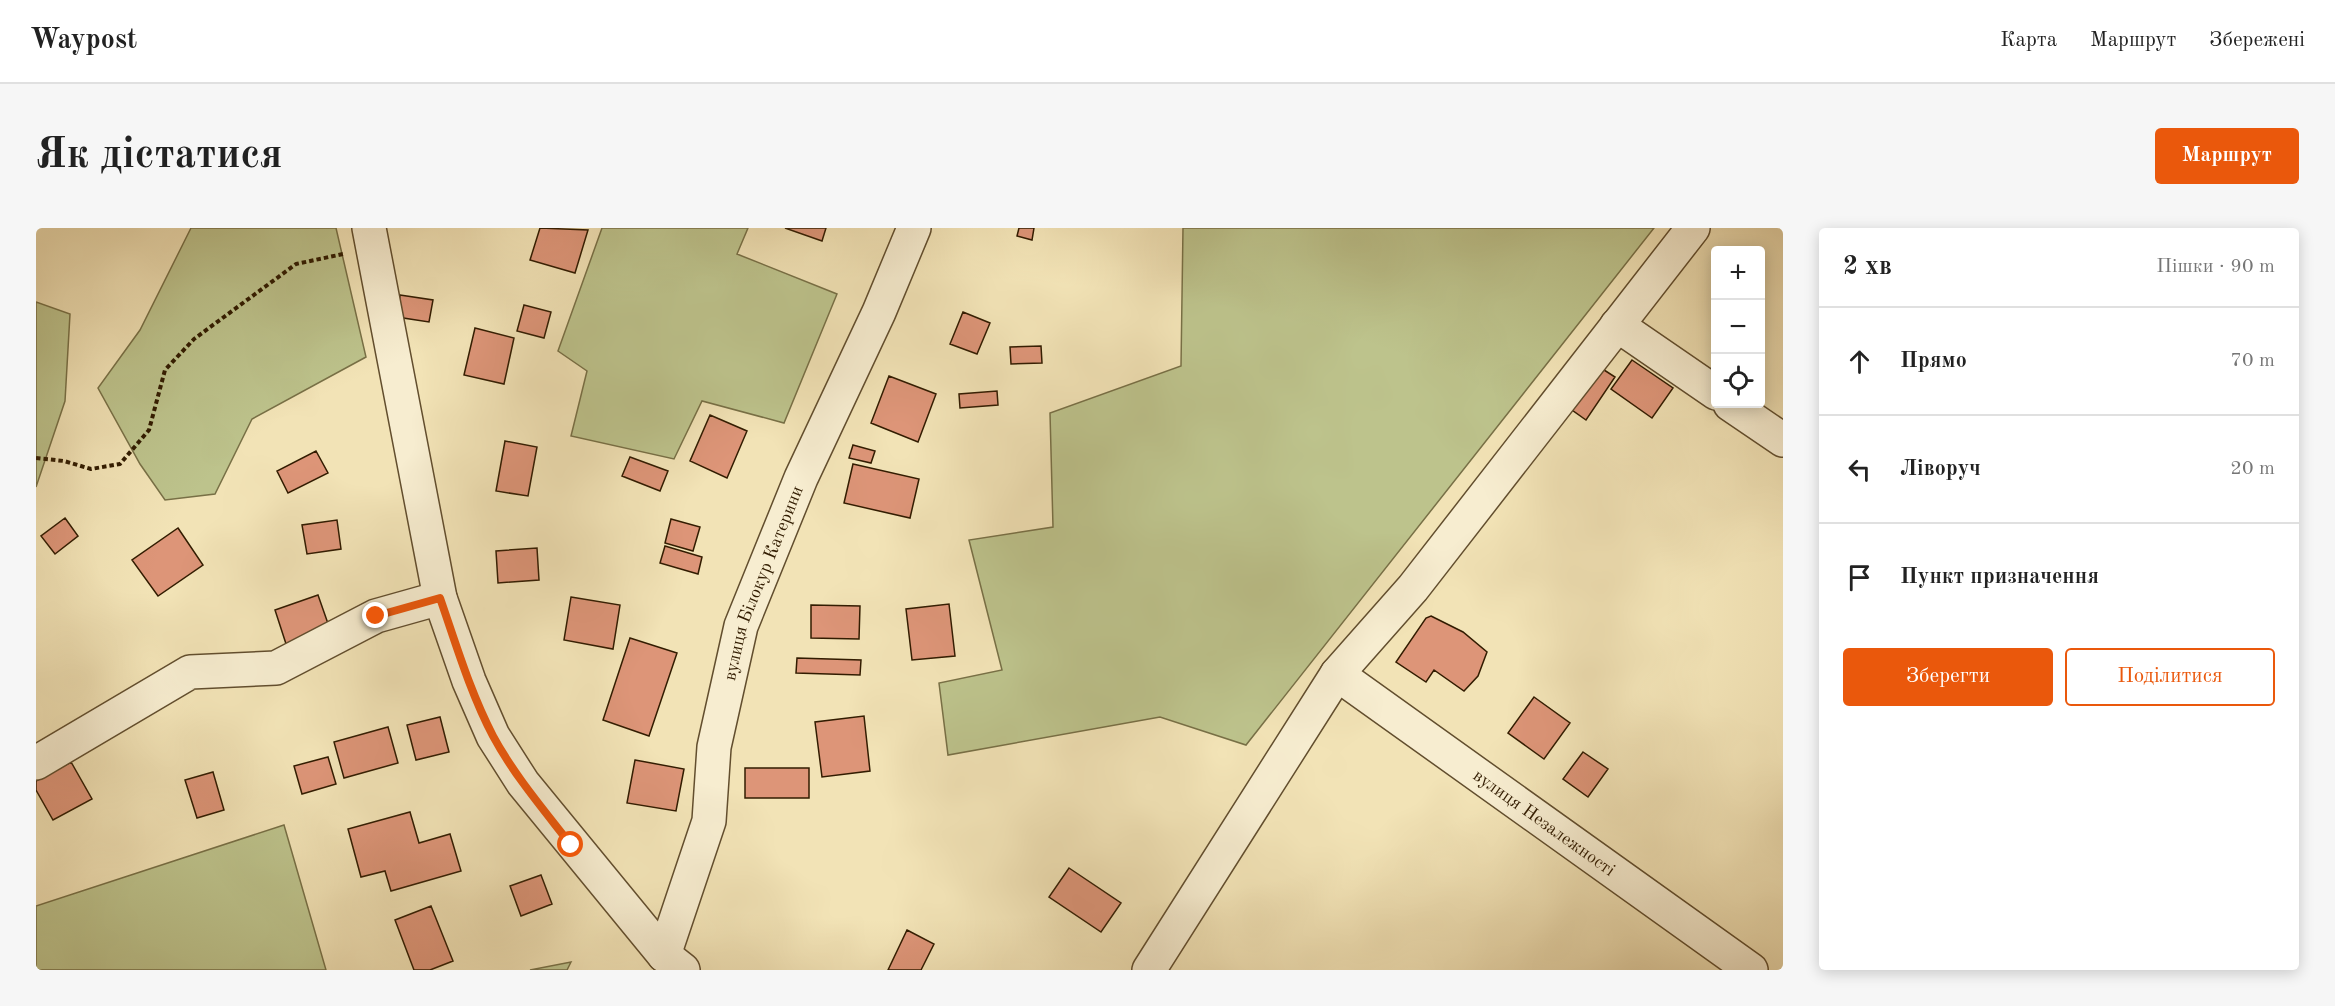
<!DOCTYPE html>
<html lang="uk">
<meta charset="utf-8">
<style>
body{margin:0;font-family:"Old Standard TT",serif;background:#f6f6f6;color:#222}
.controls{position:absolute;right:18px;top:18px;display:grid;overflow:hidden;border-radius:6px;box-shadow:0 3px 15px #0003}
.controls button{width:54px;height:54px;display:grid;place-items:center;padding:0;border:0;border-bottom:2px solid #e0e0e0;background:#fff;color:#222;font:30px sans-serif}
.stop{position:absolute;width:18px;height:18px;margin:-14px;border:4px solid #ea580c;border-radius:50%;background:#fff}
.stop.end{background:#ea580c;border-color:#fff;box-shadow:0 2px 6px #0008}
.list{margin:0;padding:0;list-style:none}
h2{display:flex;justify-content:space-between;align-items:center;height:78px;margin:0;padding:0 24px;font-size:26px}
h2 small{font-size:20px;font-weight:400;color:#767676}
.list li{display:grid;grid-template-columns:39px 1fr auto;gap:18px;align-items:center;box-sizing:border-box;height:108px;padding:0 24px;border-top:2px solid #e0e0e0}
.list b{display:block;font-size:22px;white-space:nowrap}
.list em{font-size:20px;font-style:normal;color:#767676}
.actions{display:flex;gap:12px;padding:18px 24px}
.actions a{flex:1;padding:14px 0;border:2px solid #ea580c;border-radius:6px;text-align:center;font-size:21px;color:#ea580c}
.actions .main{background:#ea580c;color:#fff}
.icon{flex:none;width:33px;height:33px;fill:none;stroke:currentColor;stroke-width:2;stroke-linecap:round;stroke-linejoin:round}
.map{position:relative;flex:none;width:1747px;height:742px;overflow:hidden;border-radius:6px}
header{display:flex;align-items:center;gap:36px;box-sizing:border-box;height:84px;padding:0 30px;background:#fff;border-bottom:2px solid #e0e0e0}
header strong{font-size:28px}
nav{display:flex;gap:33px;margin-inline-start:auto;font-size:21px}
.intro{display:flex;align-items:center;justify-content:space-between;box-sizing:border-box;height:144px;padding:0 36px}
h1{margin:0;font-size:42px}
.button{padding:15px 27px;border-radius:6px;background:#ea580c;color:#fff;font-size:21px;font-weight:700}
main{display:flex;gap:36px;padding:0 36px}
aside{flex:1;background:#fff;border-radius:6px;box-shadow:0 3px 15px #0003}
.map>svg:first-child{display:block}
.green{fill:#bdc38c;stroke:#787046;stroke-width:1.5}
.building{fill:#dd9578;stroke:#321c01;stroke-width:1.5}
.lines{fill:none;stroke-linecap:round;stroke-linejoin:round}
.street-casing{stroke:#624e2e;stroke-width:36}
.path{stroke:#321c01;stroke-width:4;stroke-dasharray:4.5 3;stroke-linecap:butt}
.street{stroke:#f7edd0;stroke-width:33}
.route{stroke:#ea580c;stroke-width:8}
.labels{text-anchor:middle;stroke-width:4.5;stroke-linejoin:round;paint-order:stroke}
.street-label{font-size:18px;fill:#321c01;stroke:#f7edd0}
</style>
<header>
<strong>Waypost</strong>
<nav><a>Карта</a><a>Маршрут</a><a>Збережені</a></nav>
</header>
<div class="intro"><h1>Як дістатися</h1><a class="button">Маршрут</a></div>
<main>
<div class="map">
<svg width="1747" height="742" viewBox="0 0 1747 742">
<rect width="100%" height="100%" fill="#f2e3b6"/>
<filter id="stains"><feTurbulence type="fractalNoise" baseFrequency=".00333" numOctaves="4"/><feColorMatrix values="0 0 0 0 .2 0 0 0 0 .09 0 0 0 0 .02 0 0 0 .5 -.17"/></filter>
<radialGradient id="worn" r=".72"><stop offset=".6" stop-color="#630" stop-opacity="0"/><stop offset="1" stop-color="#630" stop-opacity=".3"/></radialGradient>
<!-- green -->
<path class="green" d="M155,0H300L330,129L216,191L179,266L129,272L104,236L62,160L104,102Z
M566,0H712L701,26L801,66L748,195L666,173L638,231L535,208L551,143L522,123Z
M1147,0H1618L1210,517L1124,489L912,527L903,455L966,442L933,312L1017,299L1014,185L1145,138Z
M0,74L34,86L29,173L0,259Z
M248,597L290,742H0V678Z
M535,734L531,742H494Z"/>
<!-- building -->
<path class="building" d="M504,0L552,2L539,45L494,32Z
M749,0H790L786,13Z
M983,0H998L996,12L981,8Z
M364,67L397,72L393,94L361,89Z
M488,77L515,84L508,110L481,103Z
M927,84L954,95L941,126L914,116Z
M439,100L478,110L468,156L428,147Z
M1005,118L1006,135L975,136L974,119Z
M1596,132L1637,160L1616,190L1575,161Z
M1565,140L1579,149L1550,192L1536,182Z
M853,148L900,166L882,214L835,195Z
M961,163L962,177L924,180L923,166Z
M674,187L711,203L691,250L654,233Z
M469,213L501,219L492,268L460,263Z
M817,217L839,223L835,235L813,230Z
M280,223L292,245L252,265L241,243Z
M594,229L632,243L624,263L586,248Z
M817,236L883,251L874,290L808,275Z
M29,290L42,308L19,326L5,308Z
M635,291L664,299L657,323L629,315Z
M301,292L305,321L271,326L266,297Z
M142,300L167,337L122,368L96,332Z
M629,318L666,329L662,346L624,335Z
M501,320L503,352L462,355L460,323Z
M282,367L296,407L252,422L239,382Z
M535,369L584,377L577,421L528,412Z
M913,376L919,428L876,432L870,381Z
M775,377L824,378L823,411L775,410Z
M1395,388L1427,404L1451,424L1442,448L1428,463L1398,442L1390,454L1360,434L1390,390Z
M594,410L641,425L613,508L567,492Z
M761,430L825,432L824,447L760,445Z
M1498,469L1534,495L1508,531L1472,505Z
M828,488L834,543L786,549L779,494Z
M404,489L413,524L380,532L371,497Z
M352,499L362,535L308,550L298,514Z
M1547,524L1572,541L1552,569L1527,551Z
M292,529L300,556L266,566L258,538Z
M599,532L648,541L640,583L591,575Z
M35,534L56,571L17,592L0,562V553Z
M709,540H773V570H709Z
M177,544L188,582L161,590L149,552Z
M374,584L383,615L414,606L425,643L355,663L349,643L325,649L312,601Z
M1033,640L1085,675L1065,704L1013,669Z
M505,647L516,676L485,688L474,658Z
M395,678L417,733L394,742H378L359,692Z
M871,702L898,716L885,742H852Z"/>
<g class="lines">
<defs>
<g id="street">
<path d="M333,0L404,370L433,453L457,508L487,555L628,727L647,742"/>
<path d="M1581,97L1680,165"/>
<path d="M1694,176L1747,212"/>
<path id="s1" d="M1301,446L1715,742"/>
<path d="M0,535L154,444L240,440L340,388L404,370"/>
<path id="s2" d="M628,727L673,593L678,519L705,398L765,250L843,84L878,0"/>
<path d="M1113,742L1301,446L1377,360L1657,0"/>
</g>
</defs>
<!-- street casing -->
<use href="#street" class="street-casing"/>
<!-- path -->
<path class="path" d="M0,230L28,233L55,241L84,236L113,202L129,142L158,111L260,36L307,26"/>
<!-- street -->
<use href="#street" class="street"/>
</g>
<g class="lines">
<!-- route -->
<path class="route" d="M340,388L404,370C420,416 434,464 457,508C478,547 508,582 535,617"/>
</g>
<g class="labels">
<!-- street labels -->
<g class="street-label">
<text dy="6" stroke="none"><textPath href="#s2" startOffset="387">вулиця Білокур Катерини</textPath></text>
<text dy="6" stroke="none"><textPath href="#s1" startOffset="255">вулиця Незалежності</textPath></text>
</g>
</g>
<rect width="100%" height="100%" filter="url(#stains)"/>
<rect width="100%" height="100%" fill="url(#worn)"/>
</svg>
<div class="controls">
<button>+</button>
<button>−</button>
<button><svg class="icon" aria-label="locate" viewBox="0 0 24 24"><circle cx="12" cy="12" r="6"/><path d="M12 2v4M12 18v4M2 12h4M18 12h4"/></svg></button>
</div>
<div class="stop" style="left:535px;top:617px"></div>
<div class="stop end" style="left:340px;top:388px"></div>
</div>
<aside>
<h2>2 хв<small>Пішки · 90 m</small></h2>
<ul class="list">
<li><svg class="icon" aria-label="ahead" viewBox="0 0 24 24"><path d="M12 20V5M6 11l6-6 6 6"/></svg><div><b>Прямо</b></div><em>70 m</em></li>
<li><svg class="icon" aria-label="left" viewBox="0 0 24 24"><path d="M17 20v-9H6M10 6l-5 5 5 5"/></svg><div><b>Ліворуч</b></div><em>20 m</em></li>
<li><svg class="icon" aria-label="arrive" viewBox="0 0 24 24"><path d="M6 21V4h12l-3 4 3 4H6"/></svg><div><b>Пункт призначення</b></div></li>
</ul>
<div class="actions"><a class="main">Зберегти</a><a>Поділитися</a></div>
</aside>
</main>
